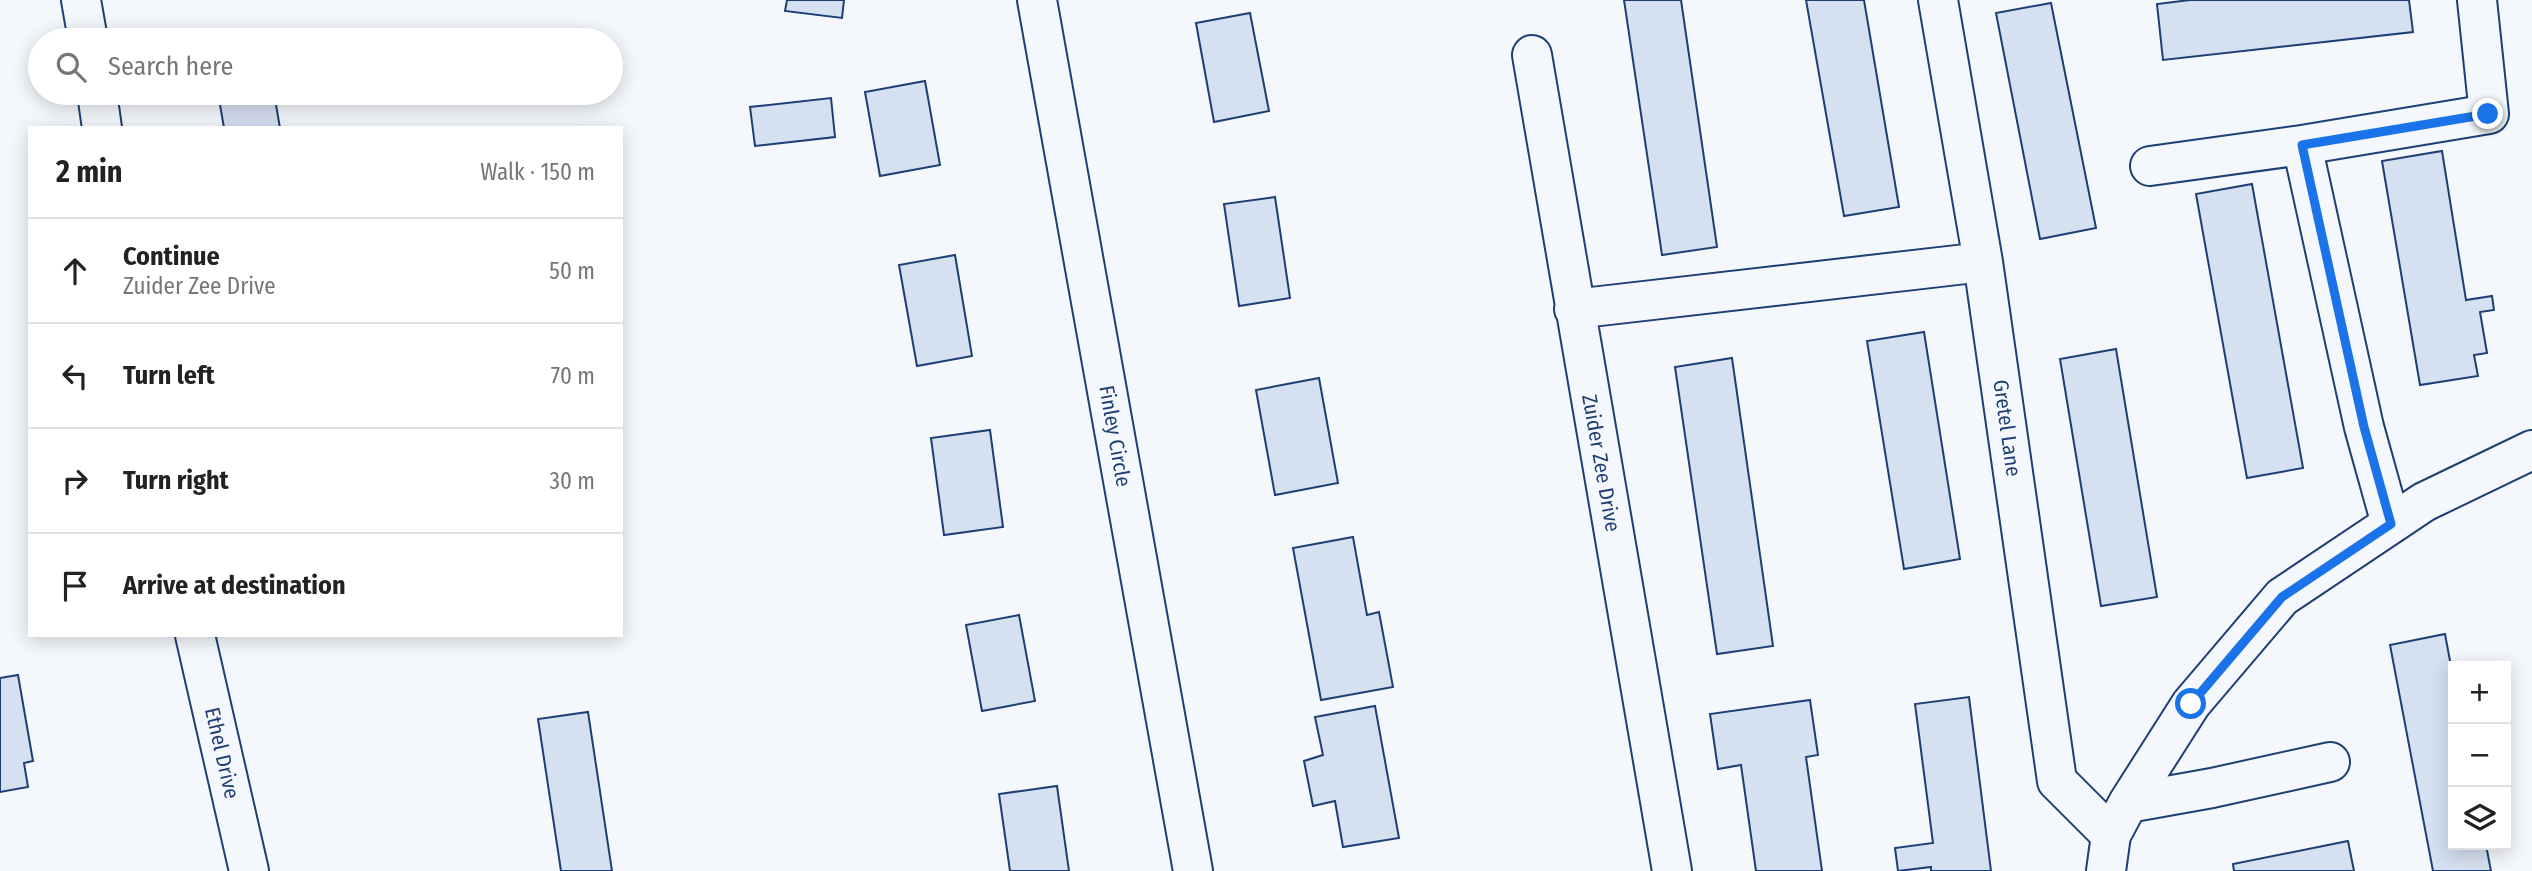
<!DOCTYPE html>
<meta charset="utf-8">
<style>
body{margin:0;font-family:"Fira Sans Condensed",sans-serif;background:#f2f2f2;color:#222}
.controls{position:absolute;right:21px;bottom:21px;display:grid;overflow:hidden;border-radius:0px;box-shadow:0 4px 18px #0003}
.controls button{width:63px;height:63px;display:grid;place-items:center;padding:0;border:0;border-bottom:2px solid #e0e0e0;background:#fff;color:#222;font:35px sans-serif}
.stop{position:absolute;width:21px;height:21px;margin:-16px;border:5px solid #1a73e8;border-radius:50%;background:#fff}
.stop.end{background:#1a73e8;border-color:#fff;box-shadow:0 2px 7px #0008}
.list{margin:0;padding:0;list-style:none}
h2{display:flex;justify-content:space-between;align-items:center;height:91px;margin:0;padding:0 28px;font-size:30px}
h2 small{font-size:23px;font-weight:400;color:#767676}
.list li{display:grid;grid-template-columns:46px 1fr auto;gap:21px;align-items:center;box-sizing:border-box;height:105px;padding:0 28px;border-top:2px solid #e0e0e0}
.list b{display:block;font-size:26px;white-space:nowrap}
.list p{margin:0;font-size:23px;white-space:nowrap;color:#767676}
.list em{font-size:23px;font-style:normal;color:#767676}
.icon{flex:none;width:38px;height:38px;fill:none;stroke:currentColor;stroke-width:2;stroke-linecap:round;stroke-linejoin:round}
.map{position:relative;flex:none;width:2532px;height:871px;overflow:hidden}
.search{position:absolute;background:#fff;box-shadow:0 4px 18px #0003;left:28px;top:28px;width:595px;height:77px;display:flex;align-items:center;gap:18px;box-sizing:border-box;padding:0 24px;border-radius:38px;color:#767676;font-size:26px}
.panel{position:absolute;background:#fff;box-shadow:0 4px 18px #0003;left:28px;top:126px;width:595px;height:511px;border-radius:0px}
.map>svg:first-child{display:block}
.building{fill:#d5e0f0;stroke:#1d3f73;stroke-width:2}
.lines{fill:none;stroke-linecap:round;stroke-linejoin:round}
.minor-casing{stroke:#1d3f73;stroke-width:42}
.minor{stroke:#f4f7fb;stroke-width:38}
.route{stroke:#1a73e8;stroke-width:9}
.labels{text-anchor:middle;stroke-width:5;stroke-linejoin:round;paint-order:stroke}
.street-label{font-size:21px;fill:#1d3f73;stroke:#f4f7fb}
</style>
<div class="map">
<svg width="2532" height="871" viewBox="0 0 2532 871">
<rect width="100%" height="100%" fill="#f4f7fb"/>
<!-- building -->
<path class="building" d="M787,0H844L842,18L785,11Z
M1624,0H1681L1717,247L1662,255Z
M1806,0H1864L1899,207L1844,216Z
M2190,0H2409L2413,32L2163,60L2157,4Z
M2051,3L2096,228L2040,239L1996,13Z
M1250,13L1269,111L1214,122L1196,23Z
M925,81L940,165L880,176L865,92Z
M218,93H274L280,128H224Z
M831,98L835,137L755,146L750,107Z
M2442,151L2466,300L2492,296L2494,310L2480,312L2487,353L2474,355L2478,376L2420,385L2382,161Z
M2252,184L2303,468L2247,478L2196,194Z
M1275,197L1290,298L1239,306L1224,204Z
M955,255L972,356L917,366L899,265Z
M1924,332L1960,559L1904,569L1867,341Z
M2116,349L2157,597L2101,606L2060,359Z
M1732,358L1773,646L1717,654L1675,367Z
M1319,378L1338,483L1275,495L1256,390Z
M990,430L1003,527L944,535L931,438Z
M1353,537L1367,615L1379,612L1393,687L1321,700L1293,548Z
M1019,615L1035,701L982,711L966,625Z
M2445,634L2453,677V845H2486L2491,871H2433L2390,645Z
M18,675L33,761L24,763L28,787L0,792V678Z
M1969,697L1991,871H1931V867L1898,871L1895,848L1933,843L1915,704Z
M1810,700L1818,755L1806,757L1822,871H1756L1741,765L1718,769L1710,714Z
M1375,706L1399,838L1343,847L1335,801L1313,806L1304,761L1323,755L1315,717Z
M588,712L612,871H561L538,719Z
M1057,786L1069,871H1010L999,794Z
M2348,841L2354,871H2234L2233,864Z"/>
<g class="lines">
<defs>
<path id="minor" d="M81,0L88,40
M1037,0L1193,871
M1938,0L1983,262L2057,781L2111,835
M1532,55L1672,871
M97,93L102,128
M2150,166L2302,145
M1574,309L1983,262
M2391,524L2364,427L2302,145L2489,114L2477,0
M195,635L249,871
M2128,803L2212,788L2330,762
M2106,871L2111,835L2128,803L2191,704L2282,597L2424,502L2532,450"/>
</defs>
<!-- minor casing -->
<use href="#minor" class="minor-casing"/>
<!-- minor -->
<use href="#minor" class="minor"/>
</g>
<g class="lines">
<!-- route -->
<path class="route" d="M2191,704L2282,597L2391,524L2364,427L2302,145L2488,114"/>
</g>
<g class="labels">
<!-- street labels -->
<g class="street-label">
<text transform="translate(2007 428) rotate(82)" y="7">Gretel Lane</text>
<text transform="translate(1115 436) rotate(80)" y="7">Finley Circle</text>
<text transform="translate(1601 463) rotate(80)" y="7">Zuider Zee Drive</text>
<text transform="translate(222 753) rotate(77)" y="7">Ethel Drive</text>
</g>
</g>
</svg>
<div class="controls">
<button>+</button>
<button>−</button>
<button><svg class="icon" aria-label="layers" viewBox="0 0 24 24"><path d="M12 4l9 5-9 5-9-5zM3 14l9 5 9-5"/></svg></button>
</div>
<div class="stop" style="left:2191px;top:704px"></div>
<div class="stop end" style="left:2488px;top:114px"></div>
<div class="search"><svg class="icon" aria-label="search" viewBox="0 0 24 24"><circle cx="10" cy="10" r="6"/><path d="M15 15l6 6"/></svg>Search here</div>
<section class="panel">
<h2>2 min<small>Walk · 150 m</small></h2>
<ul class="list">
<li><svg class="icon" aria-label="ahead" viewBox="0 0 24 24"><path d="M12 20V5M6 11l6-6 6 6"/></svg><div><b>Continue</b><p>Zuider Zee Drive</p></div><em>50 m</em></li>
<li><svg class="icon" aria-label="left" viewBox="0 0 24 24"><path d="M17 20v-9H6M10 6l-5 5 5 5"/></svg><div><b>Turn left</b></div><em>70 m</em></li>
<li><svg class="icon" aria-label="right" viewBox="0 0 24 24"><path d="M7 20v-9h11M14 6l5 5-5 5"/></svg><div><b>Turn right</b></div><em>30 m</em></li>
<li><svg class="icon" aria-label="arrive" viewBox="0 0 24 24"><path d="M6 21V4h12l-3 4 3 4H6"/></svg><div><b>Arrive at destination</b></div></li>
</ul>
</section>
</div>
